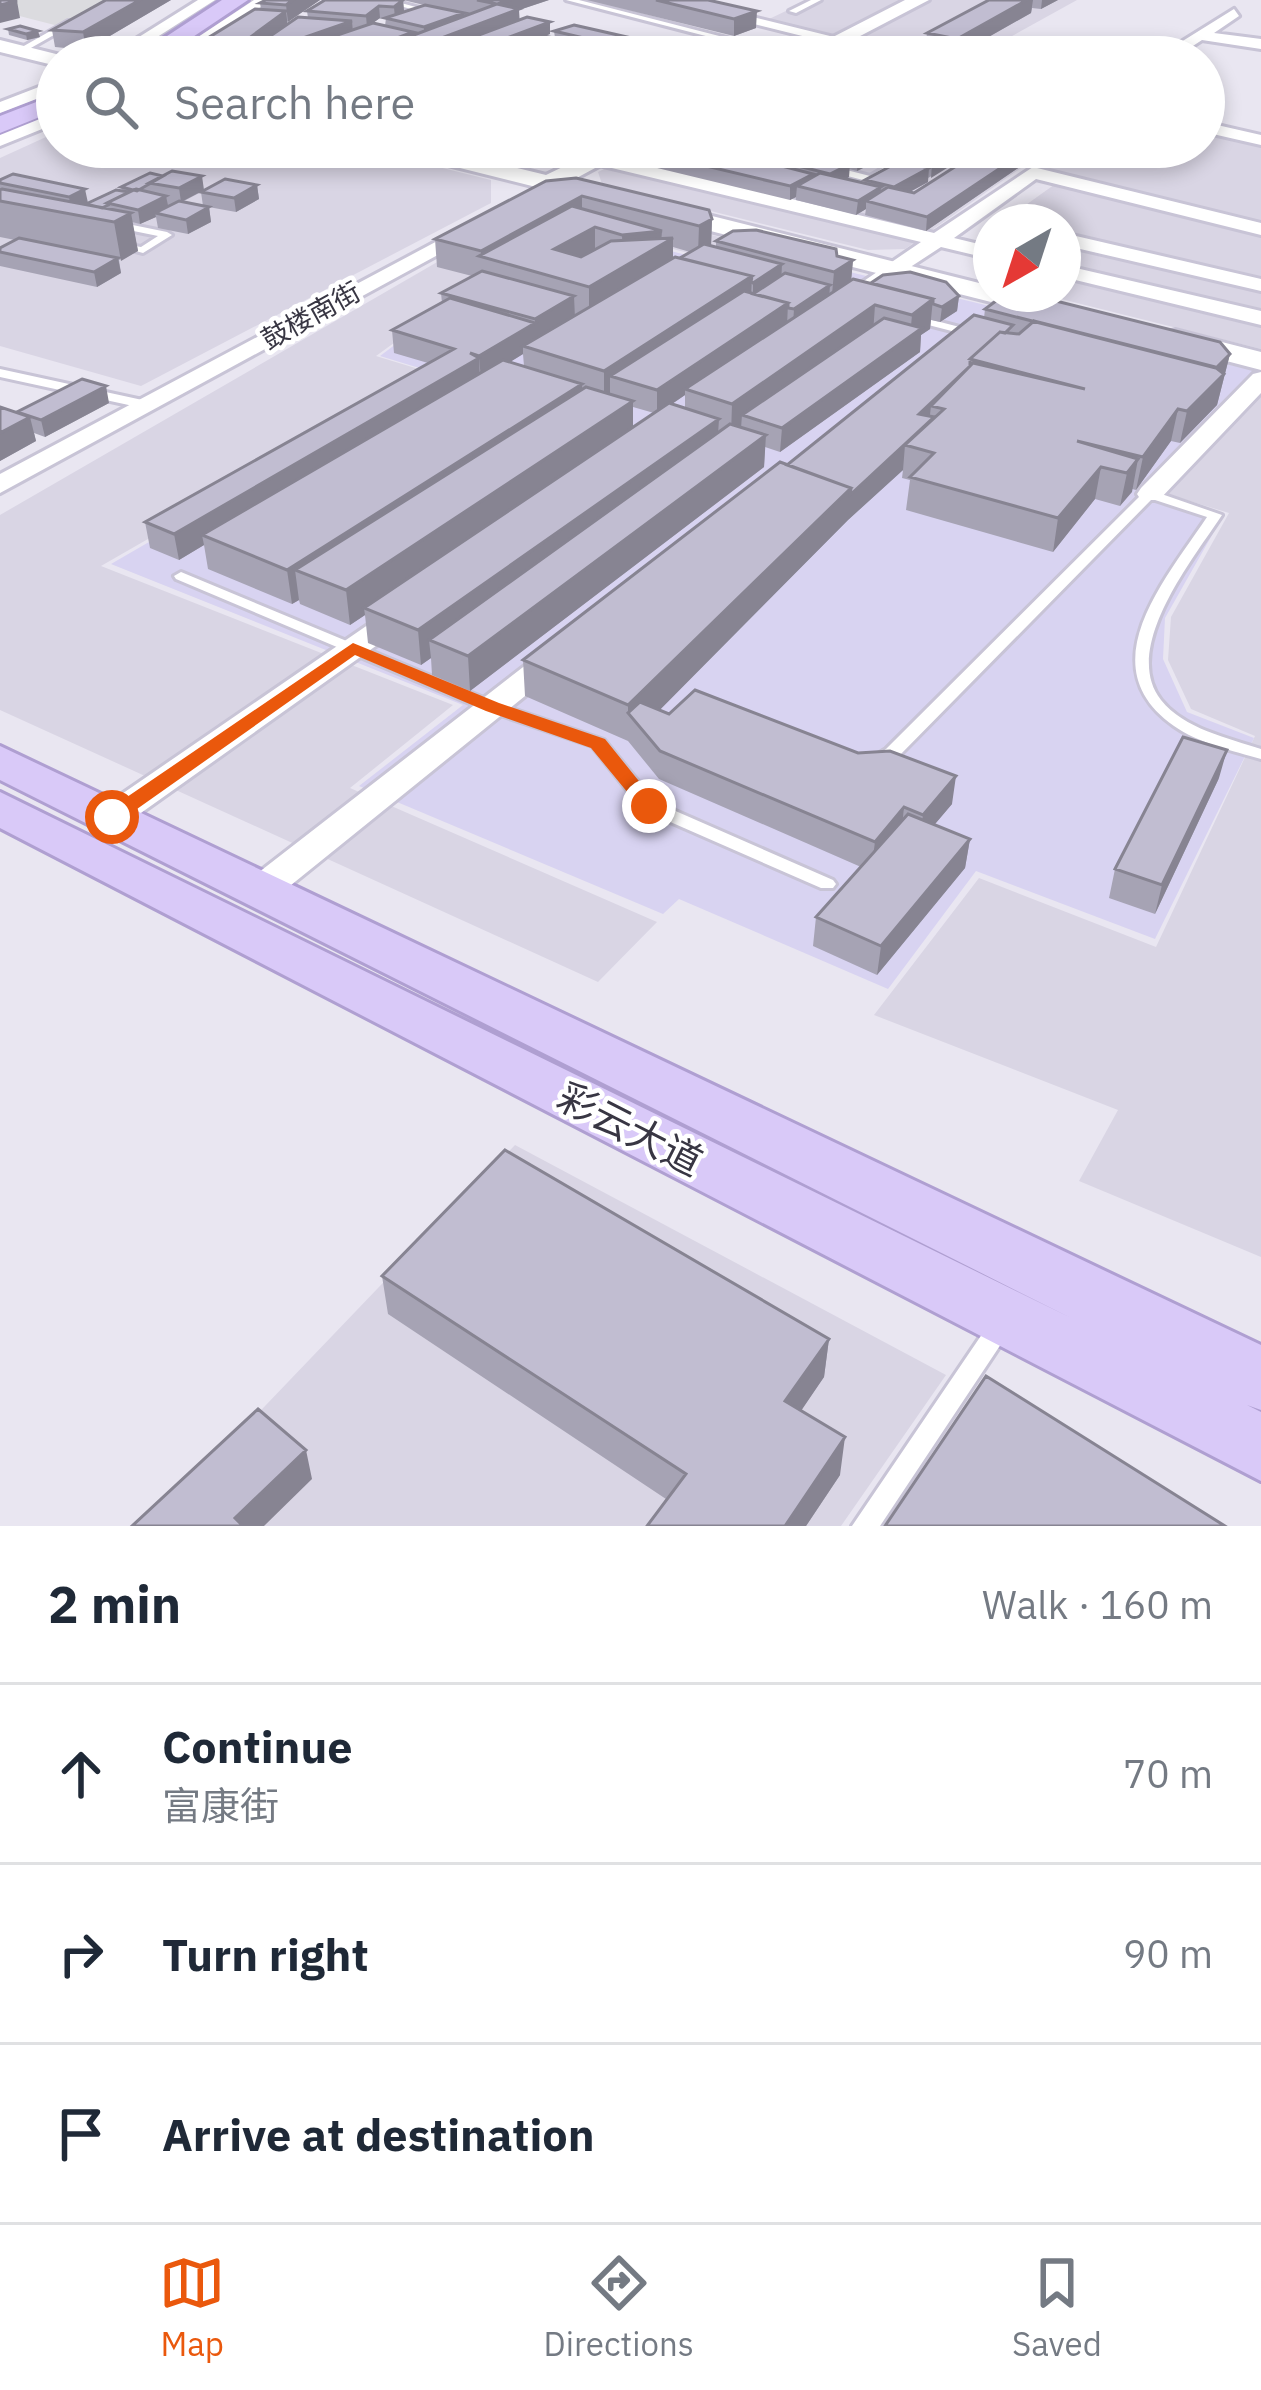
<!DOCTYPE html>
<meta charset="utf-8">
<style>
body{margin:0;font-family:"IBM Plex Sans","Noto Sans SC",sans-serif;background:#f6f6f7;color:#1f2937}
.compass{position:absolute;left:973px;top:204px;width:108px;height:108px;border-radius:50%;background:#fff;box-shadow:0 6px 18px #0003;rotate:219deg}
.stop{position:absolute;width:36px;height:36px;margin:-27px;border:9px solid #ea580c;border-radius:50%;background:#fff}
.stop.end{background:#ea580c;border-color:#fff;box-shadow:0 3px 12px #0008}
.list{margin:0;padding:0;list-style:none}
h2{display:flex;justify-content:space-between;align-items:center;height:156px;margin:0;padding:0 48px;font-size:51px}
h2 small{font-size:39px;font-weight:400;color:#747a83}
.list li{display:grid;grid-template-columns:78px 1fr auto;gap:36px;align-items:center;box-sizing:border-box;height:180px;padding:0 48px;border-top:3px solid #e0e1e3}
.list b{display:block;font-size:45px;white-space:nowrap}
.list p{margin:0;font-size:39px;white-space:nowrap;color:#747a83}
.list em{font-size:39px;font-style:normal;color:#747a83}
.icon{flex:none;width:66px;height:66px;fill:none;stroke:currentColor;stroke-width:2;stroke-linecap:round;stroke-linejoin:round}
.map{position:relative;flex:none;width:1261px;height:1526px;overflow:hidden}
.search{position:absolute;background:#fff;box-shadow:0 6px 18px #0003;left:36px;right:36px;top:36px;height:132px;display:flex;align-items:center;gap:30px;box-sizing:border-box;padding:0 42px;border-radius:66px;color:#747a83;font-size:45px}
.sheet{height:696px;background:#fff}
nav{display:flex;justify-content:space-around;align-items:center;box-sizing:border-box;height:168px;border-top:3px solid #e0e1e3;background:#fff;font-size:33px;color:#747a83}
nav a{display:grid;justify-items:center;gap:6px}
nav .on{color:#ea580c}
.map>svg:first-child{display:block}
.residential{fill:#d9d5e4}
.commercial{fill:#d8d3f1}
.parking{fill:#dbdbdf}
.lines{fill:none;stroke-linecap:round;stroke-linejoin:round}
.service-casing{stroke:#c8c4d6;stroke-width:6}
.minor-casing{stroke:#c8c4d6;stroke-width:6}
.tertiary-casing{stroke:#c8c4d6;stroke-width:6}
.secondary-casing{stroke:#af9fd1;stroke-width:6}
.service{fill:#fff;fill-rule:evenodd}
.minor{fill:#fff;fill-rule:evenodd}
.tertiary{fill:#fff;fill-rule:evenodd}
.secondary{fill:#d9c9f8;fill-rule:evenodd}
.wall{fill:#a6a3b4;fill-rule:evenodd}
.shaded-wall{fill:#878492}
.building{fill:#c1bdd1;stroke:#878492;stroke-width:3}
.route{fill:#ea580c}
.labels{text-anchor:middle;stroke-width:9;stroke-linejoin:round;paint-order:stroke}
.far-street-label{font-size:27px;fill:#383643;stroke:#fff}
.near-street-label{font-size:39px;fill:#383643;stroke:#fff}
</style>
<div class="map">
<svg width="1261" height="1526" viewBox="0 0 1261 1526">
<rect width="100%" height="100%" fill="#e9e6f1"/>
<!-- residential -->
<path class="residential" d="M809,0H1077L974,57H930L767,20Z
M1204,130L1261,143V224L1042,172L1079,147H1204Z
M57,132V147H358L491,180V203L141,386L0,346V262L18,251L0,247V158Z
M649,147H1038L1048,149L905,249L868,250L602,184L598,172Z
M1058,182L1261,232V311L1063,264V222H1002Z
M583,202L731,240L704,257L580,225L475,284L376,356L435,374L101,566L453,705L350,788L657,922L598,982L0,710V515L522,213Z
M1063,268L1261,316V349L1041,294H1063Z
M1261,393V1257L1079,1181L1118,1110L874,1015L979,878L1156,947L1255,736L1191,709L1168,660L1171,617L1229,513L1157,491Z
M515,1145L946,1375L841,1526H150Z"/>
<!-- commercial -->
<path class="commercial" d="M579,227L709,261L739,245L1260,372L1148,491L1224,514L1165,618L1163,659L1187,712L1254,738L1155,939L976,871L888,989L679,899L663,914L359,786L463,705L111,564L439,374L380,356L477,283Z"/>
<!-- parking -->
<path class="parking" d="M0,0H133L78,31L0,11Z"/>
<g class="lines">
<defs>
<path id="service" d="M377,0H390L438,13L434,15Z
M566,0H579L801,57H787Z
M811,0H821L796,13L789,11Z
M68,21L75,23L22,53L15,51Z
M941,32L948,34L906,57L898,56Z
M561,147H577L608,156L603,159Z
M737,147H753L807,162L802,165Z
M826,147H843L905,163L900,166Z
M827,165L870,176L885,167L893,169L871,182L824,170V166Z
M113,221L167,232L172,235L143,253L110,244L111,242L141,247L158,236L109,226L108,224Z
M913,315L979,332L981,334L975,337L909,320L907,318Z
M0,369L147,401L153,405L147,409L0,377Z
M1150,490L1222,515C1194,558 1120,648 1161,700C1184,729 1228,738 1261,749V759C1233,751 1198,743 1174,726C1088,666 1166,579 1207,517L1152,499L898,757L882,764H870L868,760L886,749L1145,491Z
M181,572L498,704L604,740L655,802L833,880L836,884L833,888H821L643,810L592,746L486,710L176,579L174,576Z
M1001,1315L1009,1318L1013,1325L1009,1332L880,1526H852L993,1318Z"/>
<path id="minor" d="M198,0H215L126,57H107Z
M254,0H271L187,57H168Z
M658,0H684L915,57H887Z
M1234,9L1239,16L1214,33L1261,39V49L1202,40L1176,57H1157Z
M57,80V91L0,113V102Z
M57,112V123L0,146V135Z
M1204,122L1261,135V145L1204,132Z
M598,153L934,233L1033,167L1261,223V235L1036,179L954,238L991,247V259L941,247L866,296L858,295V285L921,242L591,163V155Z
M473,222L480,224V232L0,493V474Z
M1063,233L1261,279V291L1063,245Z
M1063,265L1261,311V325L1063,277Z
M1261,372V393L1159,500H1141L1137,494L1141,488L1253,374Z
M401,606L416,615L411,621L124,825H100L95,817L100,809L391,609Z
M560,644L575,653L571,659L275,898H249L244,889L249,880L549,647Z"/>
<path id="tertiary" d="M905,0H929L820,57H794Z
M0,40L64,56L65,57H57V66L0,52Z
M392,147H432L546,175L604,147H634L571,181L609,191L612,196L600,203L396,152Z
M660,203L991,286V294H1005L991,302L651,216L647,211L651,206Z
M1175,330L1261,352V370L1165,345L1161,339L1165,333Z"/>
<path id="secondary" d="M222,0H248L163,57H135Z
M57,94V110L0,133V116Z
M0,746L1261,1345V1410L1247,1405L1261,1412V1481L0,828V792L1069,1317L0,780Z"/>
</defs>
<!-- service casing -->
<use href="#service" class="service-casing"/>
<!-- minor casing -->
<use href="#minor" class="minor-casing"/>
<!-- tertiary casing -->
<use href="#tertiary" class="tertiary-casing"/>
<!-- secondary casing -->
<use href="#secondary" class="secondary-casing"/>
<!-- service -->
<use href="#service" class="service"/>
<!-- minor -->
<use href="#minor" class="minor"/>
<!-- tertiary -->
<use href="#tertiary" class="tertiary"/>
<!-- secondary -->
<use href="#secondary" class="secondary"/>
</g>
<!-- wall -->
<path class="wall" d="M106,0H171L86,50L55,47L52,30Z
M266,0H320L287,22V24L308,18L307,11L403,0L404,12L424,5L403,0H549L519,10V20L550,22V34L544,36L555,38L554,31L694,57H636V53L626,57H563V52L550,57H501V52L491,56L468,51V46L453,52L463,54V57H191L190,49L261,9L260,3ZM380,18H386L385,26L373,23Z
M587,0H708L756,28L734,36Z
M989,0H1058L1041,9L1032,8L1031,13L955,56L925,51L927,33Z
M8,29L40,37L27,40L9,35Z
M714,50L764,57H698H714Z
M276,147H347L317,159Z
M454,147H564V149L541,160L526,155L511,161Z
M624,147H800L784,155L771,151V161L767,162L778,165V161L806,153L807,147H908L891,157L874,153L873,163L857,171L849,169V177L846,179L864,183L865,180L900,161V157L918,147H964L963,158L928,178V182L910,192L914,193L982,149L972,147H1041L1040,153L926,231L865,215L866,209L856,215L796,200V197L790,200L624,160Z
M150,173L204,190L257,185L259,199L236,212L203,206L201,192L182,202L209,207L211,222L188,234L158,228L156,217L140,224L132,222L138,251L119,260L121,273L97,287L0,266V248L15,240L0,237V180L13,174L88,203L122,191L121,187Z
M546,181L712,219L711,246L716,247V241L837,256L853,260L851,280L959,296L957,311L940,322L931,320L930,329L921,335L920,352L780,452L765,447L764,467L470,691L432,675L431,658L421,665L368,643L365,615L350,625L300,604L299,600L292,604L208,569L204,545L179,560L150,548L145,522L428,363L394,353L392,330L442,303L441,293L472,276L437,267L435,239ZM673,247L690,252L680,258H673ZM523,354L524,366L510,362ZM685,395V408L672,404ZM633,407L654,413L633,428Z
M985,309L1230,354L1217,405L1180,443L1171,441L1136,490L1132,489L1120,506L1095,499L1053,552L906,510L910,480L902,478L903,470L848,520L659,710L952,804L934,825L970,839L965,868L877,975L813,946L816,917L861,867L659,779L628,741L525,696L523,660L984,318Z
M109,403L45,437L34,433L36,441L0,461V407L17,413Z
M1219,778L1155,914L1109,898L1115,869Z
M382,1276L829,1339L824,1377L801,1410L840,1475L806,1526H647L666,1499L388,1314Z"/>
<!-- shaded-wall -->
<path class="shaded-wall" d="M140,0H171L86,50L83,32Z
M293,0H320L288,22L286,5Z
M403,0L404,11L395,19L394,7Z
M511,0H549L519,10L520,26L468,39V46L439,57H391L497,4Z
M1027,0H1033L1031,13L955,56L957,39Z
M1042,0H1058L1041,9Z
M17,1L20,18L0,23V5Z
M379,6L380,18L367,27L366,16Z
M286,11L288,28L247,52L248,57H226V55Z
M757,11L756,28L734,36V19Z
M464,13V24L424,38V27Z
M352,21L353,33L284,57H258L257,54Z
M550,22V34L491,56V44Z
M38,31L40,37L27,40L26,34Z
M413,32L414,44L381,57H350Z
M563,40V52L550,57H520Z
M640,40V51L636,50V53L622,57V47Z
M764,45V57H738V55Z
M316,147H347L317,159Z
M510,147H526V154L511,161Z
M554,147H564V149L541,160V153Z
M772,147L771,161L749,171L750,158Z
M785,147H800L784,155Z
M892,147H908L891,157Z
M961,147H964L963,158L931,178L932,164Z
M1032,147H1041L1040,153L926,231L927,217Z
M875,149L873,163L857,171L858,158Z
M850,164L849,177L829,188L830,174Z
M929,168L928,182L893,201L894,187Z
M813,174L812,188L797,186L796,197L790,200V186Z
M202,176L204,190L181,202L179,188Z
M257,185L259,199L236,212L234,198Z
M881,187L880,201H866V209L856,215L858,201Z
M85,189L88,203L71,211L69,197Z
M166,196L169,210L155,213L156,217L140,224L138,210Z
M582,196V223L481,256V251Z
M209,207L211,222L188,234L186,220Z
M131,213L138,251L121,261L114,222Z
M712,219L711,247L698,254L699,226Z
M595,227V255L555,278L554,249Z
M662,231L661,244L673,238V266L589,316V287L623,263L622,235Z
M118,258L121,273L97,287L94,272Z
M853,260L851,282L832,294L834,272Z
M782,264L781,286L753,299V283Z
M752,276L751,298L610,376V397L604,401V371Z
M830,285L829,300L793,325L794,309Z
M574,296L575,318L523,346V354L481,380L479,356L535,323V319Z
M959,296L957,311L940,322L942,307Z
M933,299L930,329L921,335L920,352L780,452L782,428L910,337L912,315Z
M788,303L787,326L685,389V395L657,414V390Z
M875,305L873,334L742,415L741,428L731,435L732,404Z
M1230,354L1217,405L1180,443L1187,411L1215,369Z
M479,358L480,382L202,535L204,545L179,560L174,534Z
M970,366L944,409L931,406L929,423L905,445L903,470L848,520L641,729L628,713V741V705L919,414Z
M582,384L583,415L295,570L299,600L292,604L287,570Z
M106,386L109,403L45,437L41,420Z
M633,401V433L364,608L365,615L350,625L346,590Z
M1178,409L1171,441L1136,490L1143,457Z
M30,417L36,441L0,461V433Z
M719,419L717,450L429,640L431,658L421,665L418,630Z
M766,435L764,467L470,691L468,656Z
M1138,459L1132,492L1120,506L1127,473Z
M1101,467L1095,499L1053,552L1058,518Z
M1227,750L1219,778L1155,914L1162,885Z
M956,776L952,804L919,843L923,815Z
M904,807L901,836L871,871L875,842Z
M970,839L965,868L877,975L881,946Z
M829,1339L824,1377L782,1439L785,1401Z
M845,1437L840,1475L806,1526H785Z
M306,1450L312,1479L264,1526H237L235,1518Z"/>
<!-- building -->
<path class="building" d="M0,0H13L17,1L0,5Z
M106,0H140L83,32L52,30Z
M266,0H293L286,5L260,3Z
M325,0H403L394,7L379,6L366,16L307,11Z
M477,0H511L497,4L519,9L391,57H355L497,4Z
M656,0H708L757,11L734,19Z
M989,0H1027L957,39L927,33Z
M425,5L464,13L424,27L385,18Z
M255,9L286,11L226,55L236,57H193L190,49Z
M298,17L352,21L257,54L247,52Z
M527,17L550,22L491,44L468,39Z
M373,23L413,32L350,56L329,51L326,53L342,57H272Z
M574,25L640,40L622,47L554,31Z
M20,26L38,31L26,34L8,29Z
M544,36L563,40L520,56L501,52Z
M741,40L764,45L738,55L714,50Z
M653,43L694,52L681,57H668L636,50Z
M581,46L624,56L583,57L563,52Z
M441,49L463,54L455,57H420Z
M531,147H554L541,153L526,149Z
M626,147H771L750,158L813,174L790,186Z
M815,147H866L875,149L858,158Z
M918,147H961L932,164L900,157Z
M986,147H1032L927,217L866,201L888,187L914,193Z
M798,151L850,164L830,174L778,161Z
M900,161L929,168L894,187L865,180Z
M172,171L202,176L179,188L149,183Z
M150,173L163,176L137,191L121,187Z
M820,173L881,187L858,201L797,186Z
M13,174L85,189L69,197L0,183V180Z
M576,178L709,210L712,219L699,226L582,196L481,251L435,239L546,181Z
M225,179L257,185L234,198L201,192Z
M2,189L131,213L114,222L0,201V190Z
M136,189L166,196L138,210L107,203Z
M116,190L129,192L107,203L108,205L102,208L86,204Z
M179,201L209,207L186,220L155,213Z
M572,206L662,231L622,235L595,227L554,249L581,257L611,241L673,238L589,287L479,256Z
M756,230L836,249L837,256L853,260L834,272L716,241L733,231Z
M19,238L118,258L94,272L0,252V248Z
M704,244L782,264L753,283L751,282L752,276L680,258Z
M675,257L752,276L604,371L523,346Z
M482,271L574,296L535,319L441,293Z
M910,272L946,282L959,296L942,307L933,304V299L871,283L883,275Z
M785,273L830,285L794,309L788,308V303L753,294Z
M853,279L933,299L912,315L875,305L732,404L685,389Z
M744,291L788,303L657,390L610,376Z
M1032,295L1220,342L1230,354L1216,368L985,309L1000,298Z
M450,298L535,323L479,356L470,353L479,358L174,534L145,522L454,349L392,330Z
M974,315L1013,325L1005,333L1000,332L970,359V366L919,414L934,417L850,495L851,488L787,465Z
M884,318L922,328L782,428L742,415Z
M1034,321L1215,367L1224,374L1187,411L1178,409L1143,457L1077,441L1138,459L1127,473L1101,467L1058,518L910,477L934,453L905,445L944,409L931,406L973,363L1085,389L970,359L1000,332L1019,334Z
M503,360L582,384L287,570L202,535Z
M82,379L106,386L41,420L17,412Z
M586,387L633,401L346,590L295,570Z
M669,403L719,419L418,630L364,608Z
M0,407L30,417L0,433Z
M730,424L766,435L468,656L429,640Z
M780,462L851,488L628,705L523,660Z
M695,690L858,753L890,751L956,776L923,815L904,807L875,842L660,751L628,713L640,702L669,714Z
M1183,737L1227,750L1162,885L1115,869Z
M908,814L970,839L881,946L816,917Z
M505,1150L829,1339L785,1401L845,1437L785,1526H647L686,1474L382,1276Z
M986,1376L1225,1526H885Z
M258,1409L306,1450L235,1518L243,1526H132Z"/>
<!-- route -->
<path class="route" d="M353,643L499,703L605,739L659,806L656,810H642L591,748L486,711L355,655L120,821H105V812Z"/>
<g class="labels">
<!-- far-street labels -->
<g class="far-street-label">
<text transform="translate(311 316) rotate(-29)" y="9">鼓楼南街</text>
</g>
<!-- near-street labels -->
<g class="near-street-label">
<text transform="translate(630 1129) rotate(27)" y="14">彩云大道</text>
</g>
</g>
</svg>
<svg class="compass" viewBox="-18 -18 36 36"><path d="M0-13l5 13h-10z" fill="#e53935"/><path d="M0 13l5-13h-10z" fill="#747a83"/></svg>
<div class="stop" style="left:112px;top:817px"></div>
<div class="stop end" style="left:649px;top:806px"></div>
<div class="search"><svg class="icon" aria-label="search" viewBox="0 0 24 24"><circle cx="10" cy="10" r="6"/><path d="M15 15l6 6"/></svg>Search here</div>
</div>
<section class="sheet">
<h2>2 min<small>Walk · 160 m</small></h2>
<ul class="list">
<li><svg class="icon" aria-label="ahead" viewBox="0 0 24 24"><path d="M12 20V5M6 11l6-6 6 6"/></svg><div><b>Continue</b><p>富康街</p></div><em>70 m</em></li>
<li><svg class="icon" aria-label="right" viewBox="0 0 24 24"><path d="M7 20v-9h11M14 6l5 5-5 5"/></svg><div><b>Turn right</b></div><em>90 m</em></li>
<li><svg class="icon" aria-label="arrive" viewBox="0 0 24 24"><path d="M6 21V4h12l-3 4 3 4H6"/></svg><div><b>Arrive at destination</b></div></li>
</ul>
</section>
<nav>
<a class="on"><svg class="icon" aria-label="map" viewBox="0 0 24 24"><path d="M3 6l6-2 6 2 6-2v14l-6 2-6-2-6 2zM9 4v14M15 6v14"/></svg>Map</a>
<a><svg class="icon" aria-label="directions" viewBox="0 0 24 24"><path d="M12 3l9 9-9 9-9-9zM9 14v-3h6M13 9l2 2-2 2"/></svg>Directions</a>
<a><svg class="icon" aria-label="saved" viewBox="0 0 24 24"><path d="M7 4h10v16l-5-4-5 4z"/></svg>Saved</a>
</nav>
